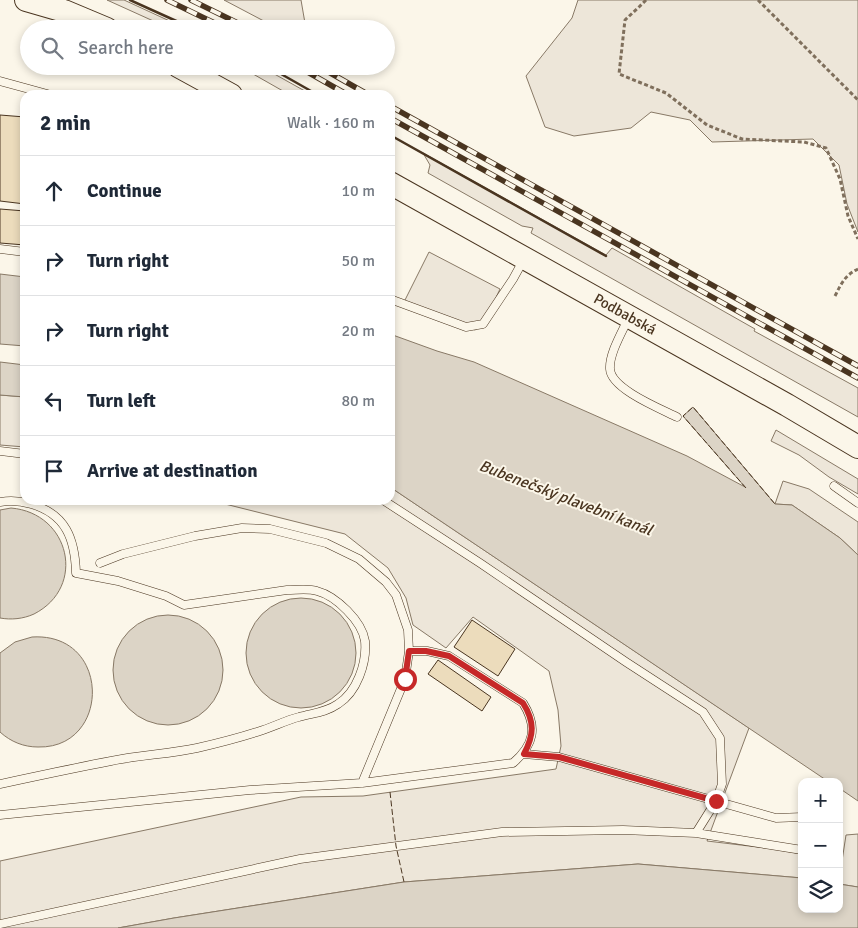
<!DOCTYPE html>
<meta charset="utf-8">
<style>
body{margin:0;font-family:Signika,sans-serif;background:#f2f2f3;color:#1f2937}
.controls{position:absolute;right:15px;bottom:15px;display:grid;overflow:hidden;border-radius:10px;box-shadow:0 2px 8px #0003}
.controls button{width:45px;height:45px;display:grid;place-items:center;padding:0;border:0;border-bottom:1px solid #e0e1e3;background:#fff;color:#1f2937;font:25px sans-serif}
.stop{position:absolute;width:15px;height:15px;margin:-11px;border:4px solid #c62828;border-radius:50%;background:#fff}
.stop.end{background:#c62828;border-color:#fff;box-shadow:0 1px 5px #0008}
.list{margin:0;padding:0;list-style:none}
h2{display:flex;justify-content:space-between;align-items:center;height:65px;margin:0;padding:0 20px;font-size:21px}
h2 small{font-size:16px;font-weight:400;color:#747a83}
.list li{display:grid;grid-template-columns:32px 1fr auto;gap:15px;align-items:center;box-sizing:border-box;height:70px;padding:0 20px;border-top:1px solid #e0e1e3}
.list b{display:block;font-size:19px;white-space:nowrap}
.list em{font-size:16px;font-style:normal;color:#747a83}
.icon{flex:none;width:28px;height:28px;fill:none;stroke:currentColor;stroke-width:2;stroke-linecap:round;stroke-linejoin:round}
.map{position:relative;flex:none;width:858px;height:928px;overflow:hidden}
.search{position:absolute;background:#fff;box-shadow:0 2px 8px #0003;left:20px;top:20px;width:375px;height:55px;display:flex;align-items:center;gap:12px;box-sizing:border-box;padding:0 18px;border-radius:28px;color:#747a83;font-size:19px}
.panel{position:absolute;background:#fff;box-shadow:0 2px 8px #0003;left:20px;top:90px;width:375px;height:415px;border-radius:15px}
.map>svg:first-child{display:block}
.green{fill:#ede6d9;stroke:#887966}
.water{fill:#dcd4c6;stroke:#887966}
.building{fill:#ecdcbc;stroke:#4a3520}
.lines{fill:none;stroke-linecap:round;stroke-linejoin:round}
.lane-casing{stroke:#4a3520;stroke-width:9}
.secondary-casing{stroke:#4a3520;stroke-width:24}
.path{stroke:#7f6f5c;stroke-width:3;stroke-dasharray:4 2.5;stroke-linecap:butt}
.lane{stroke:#fbf6e9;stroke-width:8}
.secondary{stroke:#fbf6e9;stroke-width:22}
.rail-casing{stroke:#4a3520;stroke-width:5.5}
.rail{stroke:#fbf6e9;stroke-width:4;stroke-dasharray:11;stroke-linecap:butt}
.fence{stroke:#4a3520;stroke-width:1;stroke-dasharray:6 2.5;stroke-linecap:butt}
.wall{stroke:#4a3520;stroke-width:2.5}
.route{stroke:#c62828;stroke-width:6}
.labels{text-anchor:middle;stroke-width:4;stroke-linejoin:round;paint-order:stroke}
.street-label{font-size:15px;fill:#4a3520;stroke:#fbf6e9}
.water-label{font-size:16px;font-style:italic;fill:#4a3520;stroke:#fbf6e9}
</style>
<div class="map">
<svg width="858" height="928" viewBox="0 0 858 928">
<rect width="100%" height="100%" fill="#fbf6e9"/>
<!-- green -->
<path class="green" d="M107,0H124L187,29H171Z
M224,0H301L306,29H279Z
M578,0H858V232L847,204L839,165L813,139L712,142L690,120L651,112L631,128L574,136L545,127L526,76L572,18Z
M239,66H260L312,95H290Z
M423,153L606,255L612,248L755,329L754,331L858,388V417L531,233L533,228L522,226L428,173L430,165Z
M429,252L500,289L483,325L475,330L404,302Z
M0,395L25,397V447L0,445Z
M776,430L858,479V494L829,477L799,455L771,441Z
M783,481L809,489L858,522V555L840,538L792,505L775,504Z
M390,487L749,728L707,841L774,849L802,854V878L638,864L404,882L174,918L118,928H0V861L301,797L363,796L556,769L561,746L558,710L549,671L473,617L446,648L413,625L406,598L388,568L345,534L209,500H390Z
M858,834V887L839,884V861H842L846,835Z"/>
<!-- water -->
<path class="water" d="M0,274L25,277V346L0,344Z
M390,334L437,351L474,362L687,456L745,487L683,416L693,407L775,504L792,505L840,538L858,555V801L839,788V782H829L390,487Z
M0,362L25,365V397L0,395Z
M11,508C70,513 87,587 34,614C23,619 11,620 0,618V510Z
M246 653a55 55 0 1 1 110 0a55 55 0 1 1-110 0Z
M113 670a55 55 0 1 1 110 0a55 55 0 1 1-110 0Z
M32,637C112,632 111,749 38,747C24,747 11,742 0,732V653L15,642Z
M638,864L802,878V909H839V884L858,887V928H118L174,918L404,882Z"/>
<!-- building -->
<path class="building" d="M0,115L25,117V204L0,201Z
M0,209L25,211V245L0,243Z
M472,620L515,649L498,676L454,647Z
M438,660L491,697L482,711L428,674Z"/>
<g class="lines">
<defs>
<path id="lane" d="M0,81L51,95
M0,249L25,252
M390,299L466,327L483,324L513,279L524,259
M628,319C622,332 609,354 610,369C611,389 661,409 677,417
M0,451L25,454
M834,486L858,503
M383,500L480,563L626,662L703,712L720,738L722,784L716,801L696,833
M0,502C10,500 21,501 31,504C66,514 75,539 76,573L118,581L166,596L184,605L287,590C297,590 308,588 317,591C336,596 362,621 365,641C367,663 357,692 338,704C325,713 312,713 299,717C287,720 275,726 263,730C242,737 219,743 197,748C169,754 140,755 111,761C74,768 37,776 0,784
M100,563L123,554L195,536L242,528L270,529L326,543L359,559L386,582L396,595L408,630L409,651L405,679L362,783
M524,754L559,757L776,818L802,817
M0,815L250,790L362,783L513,763C534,745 538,727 523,703L449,656L427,651H409
M0,924L300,859L502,832L623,830L696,833L802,850"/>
<path id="secondary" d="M26,0L64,11L107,29
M178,66L231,95
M390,183L787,405L858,447"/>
</defs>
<!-- lane casing -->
<use href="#lane" class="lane-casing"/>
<!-- secondary casing -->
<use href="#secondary" class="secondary-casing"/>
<!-- path -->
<path class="path" d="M646,0L640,6L625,20L619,74L666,93L707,125L742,139L804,142L826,148L840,179L848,216L858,239
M758,0L858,100
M835,296C841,284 845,275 858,269"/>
<!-- lane -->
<use href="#lane" class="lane"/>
<!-- secondary -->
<use href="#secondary" class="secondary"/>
<defs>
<path id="rail" d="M167,0L227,29
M191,0L250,29
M297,66L348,95
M318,66L369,95
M390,106L858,366
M390,118L858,378"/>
</defs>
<!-- rail casing -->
<use href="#rail" class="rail-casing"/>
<!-- rail -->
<use href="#rail" class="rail"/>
<!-- fence -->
<path class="fence" d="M746,488L683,416L693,407L775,504
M390,792L396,846L404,882"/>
<!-- wall -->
<path class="wall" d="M130,0L194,29
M267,66L318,95
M390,135L606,256"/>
</g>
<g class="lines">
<!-- route -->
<path class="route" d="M405,679L409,651H426L449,656L523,703C535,722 534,735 524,754L559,757L716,801"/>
</g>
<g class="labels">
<!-- street labels -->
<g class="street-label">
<text transform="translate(625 314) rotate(29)" y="5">Podbabská</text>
</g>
<!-- water labels -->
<g class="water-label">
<text transform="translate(566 497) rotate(21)" y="6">Bubenečský plavební kanál</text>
</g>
</g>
</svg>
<div class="controls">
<button>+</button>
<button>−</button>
<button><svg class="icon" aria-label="layers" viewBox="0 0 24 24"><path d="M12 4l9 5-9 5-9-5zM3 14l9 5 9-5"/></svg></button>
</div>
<div class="stop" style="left:405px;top:679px"></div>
<div class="stop end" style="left:716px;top:801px"></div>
<div class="search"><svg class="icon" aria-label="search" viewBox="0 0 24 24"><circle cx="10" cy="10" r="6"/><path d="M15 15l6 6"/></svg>Search here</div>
<section class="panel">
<h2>2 min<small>Walk · 160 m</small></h2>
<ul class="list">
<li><svg class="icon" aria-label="ahead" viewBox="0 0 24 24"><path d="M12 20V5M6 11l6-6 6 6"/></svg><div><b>Continue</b></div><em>10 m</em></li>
<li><svg class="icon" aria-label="right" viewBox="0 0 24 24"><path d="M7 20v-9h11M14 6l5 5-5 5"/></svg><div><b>Turn right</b></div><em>50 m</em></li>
<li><svg class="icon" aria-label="right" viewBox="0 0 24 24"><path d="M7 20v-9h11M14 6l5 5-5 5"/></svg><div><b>Turn right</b></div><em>20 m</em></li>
<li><svg class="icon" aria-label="left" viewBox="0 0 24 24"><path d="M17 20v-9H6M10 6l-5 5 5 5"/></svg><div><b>Turn left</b></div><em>80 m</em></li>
<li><svg class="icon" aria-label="arrive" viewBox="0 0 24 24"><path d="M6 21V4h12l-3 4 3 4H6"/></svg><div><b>Arrive at destination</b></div></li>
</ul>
</section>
</div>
